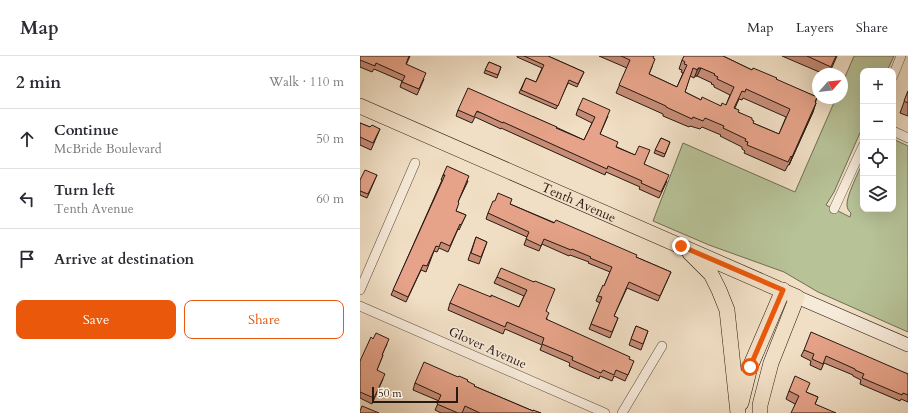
<!DOCTYPE html>
<meta charset="utf-8">
<style>
body{margin:0;font-family:Cardo,serif;background:#f7f7f7;color:#2b2b33}
.controls{position:absolute;right:12px;top:12px;display:grid;overflow:hidden;border-radius:8px;box-shadow:0 4px 16px #0002}
.controls button{width:36px;height:36px;display:grid;place-items:center;padding:0;border:0;border-bottom:1px solid #e1e1e2;background:#fff;color:#2b2b33;font:20px sans-serif}
.compass{position:absolute;left:452px;top:12px;width:36px;height:36px;border-radius:50%;background:#fff;box-shadow:0 4px 16px #0002;rotate:63deg}
.scale{position:absolute;left:12px;bottom:10px;width:86px;box-sizing:border-box;padding-left:4px;border:2px solid #271811;border-top:0;font-size:11px;line-height:14px;white-space:nowrap;color:#271811;-webkit-text-stroke:3px #f6ead9;paint-order:stroke}
.stop{position:absolute;width:12px;height:12px;margin:-9px;border:3px solid #ea580c;border-radius:50%;background:#fff}
.stop.end{background:#ea580c;border-color:#fff;box-shadow:0 1px 4px #0008}
.list{margin:0;padding:0;list-style:none}
h2{display:flex;justify-content:space-between;align-items:center;height:52px;margin:0;padding:0 16px;font-size:17px}
h2 small{font-size:13px;font-weight:400;color:#7c7c81}
.list li{display:grid;grid-template-columns:26px 1fr auto;gap:12px;align-items:center;box-sizing:border-box;height:60px;padding:0 16px;border-top:1px solid #e1e1e2}
.list b{display:block;font-size:15px;white-space:nowrap}
.list p{margin:0;font-size:13px;white-space:nowrap;color:#7c7c81}
.list em{font-size:13px;font-style:normal;color:#7c7c81}
.actions{display:flex;gap:8px;padding:12px 16px}
.actions a{flex:1;padding:9px 0;border:1px solid #ea580c;border-radius:8px;text-align:center;font-size:14px;color:#ea580c}
.actions .main{background:#ea580c;color:#fff}
.icon{flex:none;width:22px;height:22px;fill:none;stroke:currentColor;stroke-width:2;stroke-linecap:round;stroke-linejoin:round}
.map{position:relative;flex:none;width:548px;height:357px;overflow:hidden}
header{display:flex;align-items:center;gap:24px;box-sizing:border-box;height:56px;padding:0 20px;background:#fff;border-bottom:1px solid #e1e1e2}
header strong{font-size:19px}
nav{display:flex;gap:22px;margin-inline-start:auto;font-size:14px}
main{display:flex}
aside{flex:1;background:#fff}
.map>svg:first-child{display:block}
.green{fill:#b7c297;stroke:#6f6d54}
.lines{fill:none;stroke-linecap:round;stroke-linejoin:round}
.minor-casing{stroke:#5a4a3e;stroke-width:10}
.secondary-casing{stroke:#271811;stroke-width:14}
.primary-casing{stroke:#271811;stroke-width:16}
.minor{stroke:#f6ead9;stroke-width:9}
.secondary{stroke:#f6ead9;stroke-width:13}
.primary{stroke:#f1dfc5;stroke-width:15}
.wall{fill:#c68c76;stroke:#271811;fill-rule:evenodd}
.shaded-wall{fill:#a17260;stroke:#271811}
.building{fill:#e6a389;stroke:#271811;fill-rule:evenodd}
.route{stroke:#ea580c;stroke-width:5}
.labels{text-anchor:middle;stroke-width:3.5;stroke-linejoin:round;paint-order:stroke}
.street-label{font-size:13px;fill:#271811;stroke:#f6ead9}
</style>
<header>
<strong>Map</strong>
<nav><a>Map</a><a>Layers</a><a>Share</a></nav>
</header>
<main>
<aside>
<h2>2 min<small>Walk · 110 m</small></h2>
<ul class="list">
<li><svg class="icon" aria-label="ahead" viewBox="0 0 24 24"><path d="M12 20V5M6 11l6-6 6 6"/></svg><div><b>Continue</b><p>McBride Boulevard</p></div><em>50 m</em></li>
<li><svg class="icon" aria-label="left" viewBox="0 0 24 24"><path d="M17 20v-9H6M10 6l-5 5 5 5"/></svg><div><b>Turn left</b><p>Tenth Avenue</p></div><em>60 m</em></li>
<li><svg class="icon" aria-label="arrive" viewBox="0 0 24 24"><path d="M6 21V4h12l-3 4 3 4H6"/></svg><div><b>Arrive at destination</b></div></li>
</ul>
<div class="actions"><a class="main">Save</a><a>Share</a></div>
</aside>
<div class="map">
<svg width="548" height="357" viewBox="0 0 548 357">
<rect width="100%" height="100%" fill="#f1dfc5"/>
<filter id="stains"><feTurbulence type="fractalNoise" baseFrequency=".005" numOctaves="4"/><feColorMatrix values="0 0 0 0 .2 0 0 0 0 .09 0 0 0 0 .02 0 0 0 .5 -.17"/></filter>
<radialGradient id="worn" r=".72"><stop offset=".6" stop-color="#630" stop-opacity="0"/><stop offset="1" stop-color="#630" stop-opacity=".3"/></radialGradient>
<!-- green -->
<path class="green" d="M494,0H534L527,15H503V70L474,136L466,149L490,161L491,157C489,155 487,153 487,149C486,141 499,115 503,106V153H533V83L548,90V276L458,236L424,216L349,189L293,165L323,87L435,136L476,42H482V28Z"/>
<g class="lines">
<defs>
<path id="minor" d="M533,20L541,0
M533,75L548,82
M474,153L503,90
M0,234L55,107
M0,250L245,357
M262,357L302,290"/>
<path id="secondary" d="M437,241L548,289"/>
<g id="primary">
<path id="s1" d="M0,50L437,241L411,307L400,349V357"/>
<path d="M330,197L351,218L359,234L367,254L378,357"/>
<path d="M381,347L390,311L423,234"/>
</g>
</defs>
<!-- minor casing -->
<use href="#minor" class="minor-casing"/>
<!-- secondary casing -->
<use href="#secondary" class="secondary-casing"/>
<!-- primary casing -->
<use href="#primary" class="primary-casing"/>
<!-- minor -->
<use href="#minor" class="minor"/>
<!-- secondary -->
<use href="#secondary" class="secondary"/>
<!-- primary -->
<use href="#primary" class="primary"/>
</g>
<!-- wall -->
<path class="wall" d="M0,0H50L46,9L64,23L57,39L40,31L42,25L14,13L12,16L0,11Z
M157,0H188L224,16L217,31L208,27L196,53L159,37L166,22L176,26L182,12L157,1Z
M239,0H293L292,11L289,18L317,31L323,17L321,16L322,14L319,13L322,4L363,0L392,14L457,41L453,56L429,109H428L425,115L384,97L385,95L382,93V91L360,80L361,79L342,71L340,73L330,70L329,71L303,60V58L256,37L267,12ZM330,20L334,22L335,20H337L352,27L351,28L354,29V31L370,39L366,49L361,50L341,44L325,36ZM383,42L426,61L419,78L393,67L392,64L378,56L375,52L379,43L382,44Z
M422,0H477L469,18H464Z
M129,6L141,11L137,22L124,17Z
M548,35V60L540,57Z
M218,53L248,60L240,78L257,91L275,99L287,100L284,108L307,125L299,142L279,133L280,131L246,116L245,119L141,72V73L115,61L112,67L96,60L98,54L174,61L224,84L232,67L216,59Z
M0,67L10,71L20,73L11,94L0,89Z
M301,82L310,86L304,101L294,97Z
M17,119L7,142L0,139V124Z
M83,119L108,125L98,146L96,155L106,159L99,174L98,173L88,196L79,192L77,196L74,195L66,216L61,214L46,246L31,239L82,124H81Z
M150,148L276,201L311,216L298,245L267,232L254,260L258,262L250,282L229,273L240,247L236,245L238,240L244,230L250,216L228,207L229,206L210,199L209,200L182,188L179,195L164,189L167,181L126,163L128,157Z
M116,181L127,186L119,208L108,204Z
M137,221L174,226L186,255L187,264L269,303L271,312L265,325L254,320L252,325L240,320L239,323L209,310L210,307L180,294L182,289L145,273L143,278L88,254L90,247L131,241L159,251L164,240L134,227Z
M276,270L288,275L281,294L269,289Z
M27,288L22,299H23L17,314L23,323L12,348L0,342V305Z
M444,294L548,318V346L541,343L540,345L500,328L501,324L493,320V319L464,307L461,314L450,309L451,305L441,300Z
M107,325L114,330L173,355L181,357H81L75,354L79,345L53,334L55,327Z
M429,335L446,336L458,341L455,348H435L426,343Z"/>
<!-- shaded-wall -->
<path class="shaded-wall" d="M338,12H341L337,20H335Z
M456,47L453,56L429,109L432,101Z"/>
<!-- building -->
<path class="building" d="M0,0H49L46,8L66,17L59,33L42,26L45,20L16,7L15,10L0,4Z
M164,0H188L224,16L218,28L209,24L198,50L161,34L166,22L176,26L184,9Z
M261,0H294L293,2L295,3L289,18L317,31L327,9L324,8L325,6L322,4L324,0H363L392,14L393,12L417,22L416,23L457,41L455,46L456,47L432,101L431,100L428,106L387,89L388,86L385,85L386,83L363,72L364,70L345,62L343,65L333,61L332,63L306,51V50L259,29L270,4ZM333,12L338,14V12H341L355,18L354,19L358,21L357,23L374,31L366,49L362,47L361,50L342,41L341,44L325,36ZM386,33L430,53L419,78L393,67L394,65L392,64V62L378,56L379,54L374,52L382,35L385,36Z
M447,0H476L471,11Z
M129,6L141,11L138,19L125,14Z
M108,32L174,61L197,71L196,72L224,84L235,61L218,53L223,42L250,54L240,78L258,86L256,91L275,99L279,90L290,94L284,108L309,119L301,136L281,127L282,125L248,110L247,113L143,66V67L117,55L114,61L98,54Z
M548,35V47L544,45Z
M0,67L10,71L12,69L20,73L13,87L0,81Z
M301,82L310,86L305,98L295,94Z
M87,110L109,120L98,146L99,147L96,155L106,159L101,169L100,168L90,190L81,186L79,191L76,190L67,210L63,209L48,241L33,234L85,119H83Z
M5,114L17,119L8,138L0,135V124Z
M138,137L152,143L150,148L194,167L196,164L277,199L276,201L311,216L300,240L269,226L254,260L258,262L252,276L231,268L242,241L238,240L243,229L244,230L252,211L230,202L231,201L212,193L211,194L184,183L181,190L166,183L169,176L128,157L133,145H135Z
M116,181L127,186L121,201L111,197Z
M141,212L174,226L175,225L195,233L186,255L189,257L186,263L270,301L269,303L274,305L268,319L256,314L254,319L243,314L241,317L212,304L213,301L182,288L184,282L147,266L145,271L90,247L99,228L131,241V239L159,251L167,234L137,221Z
M276,270L288,275L283,288L271,283Z
M451,276L548,318V339L543,337L542,339L502,322L504,318L495,314V313L466,300L463,308L452,303L454,298L444,294Z
M16,277L29,283L22,299H23L17,314L25,318L14,342L0,336V305L11,281L13,283Z
M64,306L98,321L99,320L108,324L107,325L115,329L114,330L173,355V354L181,357H120L105,350L102,357H98L77,348L81,339L55,327Z
M435,320L450,327L446,336L458,341L455,348L476,357H431L439,340L429,335Z
M2,350L19,357H0V355Z"/>
<g class="lines">
<!-- route -->
<path class="route" d="M321,190L423,234L390,311"/>
</g>
<g class="labels">
<!-- street labels -->
<g class="street-label">
<text dy="5" stroke="none"><textPath href="#s1" startOffset="239">Tenth Avenue</textPath></text>
<text transform="translate(128 291) rotate(24)" y="5">Glover Avenue</text>
</g>
</g>
<rect width="100%" height="100%" filter="url(#stains)"/>
<rect width="100%" height="100%" fill="url(#worn)"/>
</svg>
<div class="controls">
<button>+</button>
<button>−</button>
<button><svg class="icon" aria-label="locate" viewBox="0 0 24 24"><circle cx="12" cy="12" r="6"/><path d="M12 2v4M12 18v4M2 12h4M18 12h4"/></svg></button>
<button><svg class="icon" aria-label="layers" viewBox="0 0 24 24"><path d="M12 4l9 5-9 5-9-5zM3 14l9 5 9-5"/></svg></button>
</div>
<svg class="compass" viewBox="-18 -18 36 36"><path d="M0-13l5 13h-10z" fill="#e53935"/><path d="M0 13l5-13h-10z" fill="#7c7c81"/></svg>
<div class="scale">50 m</div>
<div class="stop" style="left:390px;top:311px"></div>
<div class="stop end" style="left:321px;top:190px"></div>
</div>
</main>
